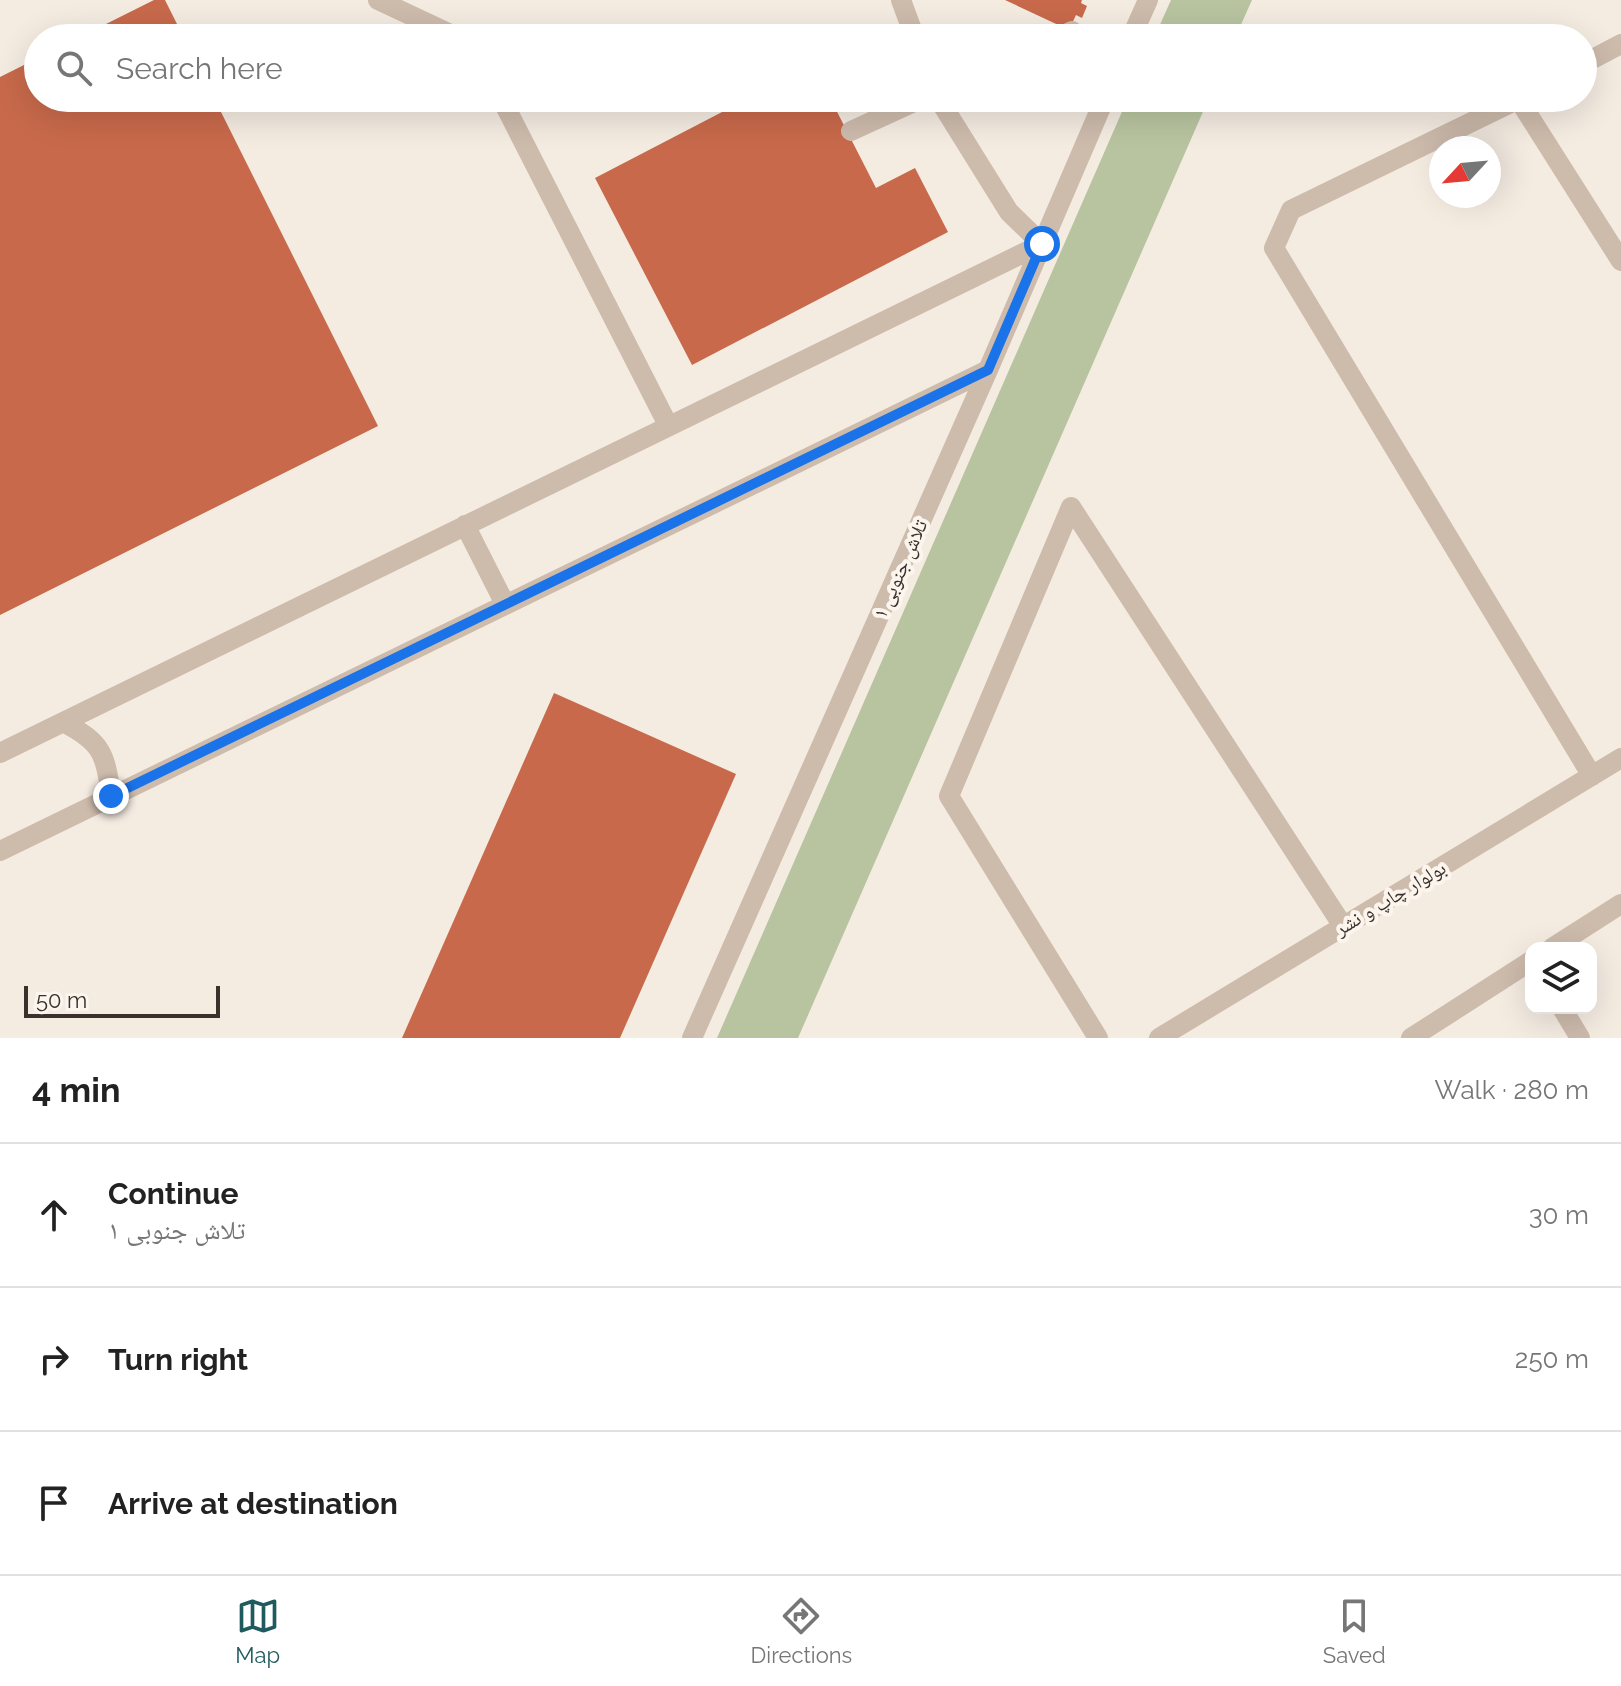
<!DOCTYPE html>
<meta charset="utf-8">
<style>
body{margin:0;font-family:Raleway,"Noto Naskh Arabic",sans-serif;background:#f6f6f6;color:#222}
.controls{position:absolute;right:24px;bottom:24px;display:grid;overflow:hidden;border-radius:16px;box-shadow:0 8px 32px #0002}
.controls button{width:72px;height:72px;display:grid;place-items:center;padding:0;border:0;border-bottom:2px solid #e0e0e0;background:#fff;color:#222;font:40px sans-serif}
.compass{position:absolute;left:1429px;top:136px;width:72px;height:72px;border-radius:50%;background:#fff;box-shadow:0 8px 32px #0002;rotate:244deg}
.scale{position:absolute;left:24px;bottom:20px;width:196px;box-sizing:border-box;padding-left:8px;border:4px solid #3b302b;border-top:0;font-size:22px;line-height:28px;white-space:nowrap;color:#3b302b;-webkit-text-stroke:6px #fbf5ee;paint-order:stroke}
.stop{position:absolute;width:24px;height:24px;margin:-18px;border:6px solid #1a73e8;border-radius:50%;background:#fff}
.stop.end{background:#1a73e8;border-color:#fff;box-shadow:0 2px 8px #0008}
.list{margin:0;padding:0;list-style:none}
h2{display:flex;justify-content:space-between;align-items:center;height:104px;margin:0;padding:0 32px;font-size:34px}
h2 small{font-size:26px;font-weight:400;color:#767676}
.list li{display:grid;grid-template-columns:52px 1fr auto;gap:24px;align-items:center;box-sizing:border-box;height:144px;padding:0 32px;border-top:2px solid #e0e0e0}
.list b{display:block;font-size:30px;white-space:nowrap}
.list p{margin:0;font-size:26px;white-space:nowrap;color:#767676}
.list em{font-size:26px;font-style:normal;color:#767676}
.icon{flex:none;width:44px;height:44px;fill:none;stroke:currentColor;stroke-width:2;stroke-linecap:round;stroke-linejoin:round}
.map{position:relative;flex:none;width:1621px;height:1038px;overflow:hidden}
.search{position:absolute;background:#fff;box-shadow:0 8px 32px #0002;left:24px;right:24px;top:24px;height:88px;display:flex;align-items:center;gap:20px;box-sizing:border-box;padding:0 28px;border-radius:44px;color:#767676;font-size:30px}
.sheet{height:536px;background:#fff}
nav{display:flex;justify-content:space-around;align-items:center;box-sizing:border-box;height:112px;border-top:2px solid #e0e0e0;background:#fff;font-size:22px;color:#767676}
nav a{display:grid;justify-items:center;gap:4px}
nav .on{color:#1f5a5e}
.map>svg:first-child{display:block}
.green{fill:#b8c4a0}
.building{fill:#c8694b}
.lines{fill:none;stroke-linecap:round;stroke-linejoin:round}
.minor{stroke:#cdbbac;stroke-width:20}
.route{stroke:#1a73e8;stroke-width:10}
.labels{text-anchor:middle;stroke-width:8;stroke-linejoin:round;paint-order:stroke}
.street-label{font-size:20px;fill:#3b302b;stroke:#fbf5ee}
</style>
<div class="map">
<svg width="1621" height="1038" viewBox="0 0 1621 1038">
<rect width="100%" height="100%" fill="#f4ebe1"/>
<!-- green -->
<path class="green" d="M1171,0H1252L1235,38H1154Z
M1128,98H1209L798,1038H717Z"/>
<!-- building -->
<path class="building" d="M154,0H165L184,38H78Z
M1005,0H1082L1081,3L1087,6L1082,18L1076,15L1069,30Z
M38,58V98H214L378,426L0,615V77Z
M749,98H830L876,188L915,168L948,232L692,365L595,178Z
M554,693L736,774L620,1038H402Z"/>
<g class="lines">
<!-- minor -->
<path class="minor" d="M378,0L459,38
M901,0L915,38
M1057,38L1072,31
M1131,38L1148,0
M1583,64L1621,44
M501,98L668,425
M1521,98L1291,210L1274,248L1592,776
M1519,100L1621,261
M851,131L923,98
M465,525L505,604
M63,722C102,743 105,752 111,796
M0,753L1042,244L1009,212L938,98
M0,851L988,370
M1552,948L1621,904
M1562,1008L1580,1038
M692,1038L988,370L1105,98
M1098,1038L949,796L1071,507L1343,926
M1159,1038L1621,758
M1411,1038L1531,961"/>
</g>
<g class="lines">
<!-- route -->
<path class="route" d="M111,796L988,370L1042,244"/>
</g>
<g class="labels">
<!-- street labels -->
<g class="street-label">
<text transform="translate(900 569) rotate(-66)" y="7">تلاش جنوبی ۱</text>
<text transform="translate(1390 898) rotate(-31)" y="7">بولوار چاپ و نشر</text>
</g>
</g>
</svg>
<div class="controls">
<button><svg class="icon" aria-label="layers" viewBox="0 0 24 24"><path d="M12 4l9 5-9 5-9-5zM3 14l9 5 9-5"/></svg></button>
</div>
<svg class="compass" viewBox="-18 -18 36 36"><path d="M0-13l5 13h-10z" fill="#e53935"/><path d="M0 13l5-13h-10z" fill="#767676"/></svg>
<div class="scale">50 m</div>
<div class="stop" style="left:1042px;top:244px"></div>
<div class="stop end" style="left:111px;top:796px"></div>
<div class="search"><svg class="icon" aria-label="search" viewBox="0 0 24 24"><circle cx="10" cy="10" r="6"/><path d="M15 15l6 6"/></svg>Search here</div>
</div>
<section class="sheet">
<h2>4 min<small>Walk · 280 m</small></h2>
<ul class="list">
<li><svg class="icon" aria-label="ahead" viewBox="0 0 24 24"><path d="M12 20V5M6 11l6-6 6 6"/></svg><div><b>Continue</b><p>تلاش جنوبی ۱</p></div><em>30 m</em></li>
<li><svg class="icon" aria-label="right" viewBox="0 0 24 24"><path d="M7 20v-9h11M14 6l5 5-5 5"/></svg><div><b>Turn right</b></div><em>250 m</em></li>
<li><svg class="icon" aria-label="arrive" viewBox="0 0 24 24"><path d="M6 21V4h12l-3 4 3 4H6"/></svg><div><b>Arrive at destination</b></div></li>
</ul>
</section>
<nav>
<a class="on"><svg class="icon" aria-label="map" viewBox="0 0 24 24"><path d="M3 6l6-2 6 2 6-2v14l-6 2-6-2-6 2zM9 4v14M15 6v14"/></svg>Map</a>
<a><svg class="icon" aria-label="directions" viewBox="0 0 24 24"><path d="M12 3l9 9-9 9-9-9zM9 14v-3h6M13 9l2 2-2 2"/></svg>Directions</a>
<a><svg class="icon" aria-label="saved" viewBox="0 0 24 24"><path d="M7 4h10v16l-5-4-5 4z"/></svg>Saved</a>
</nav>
